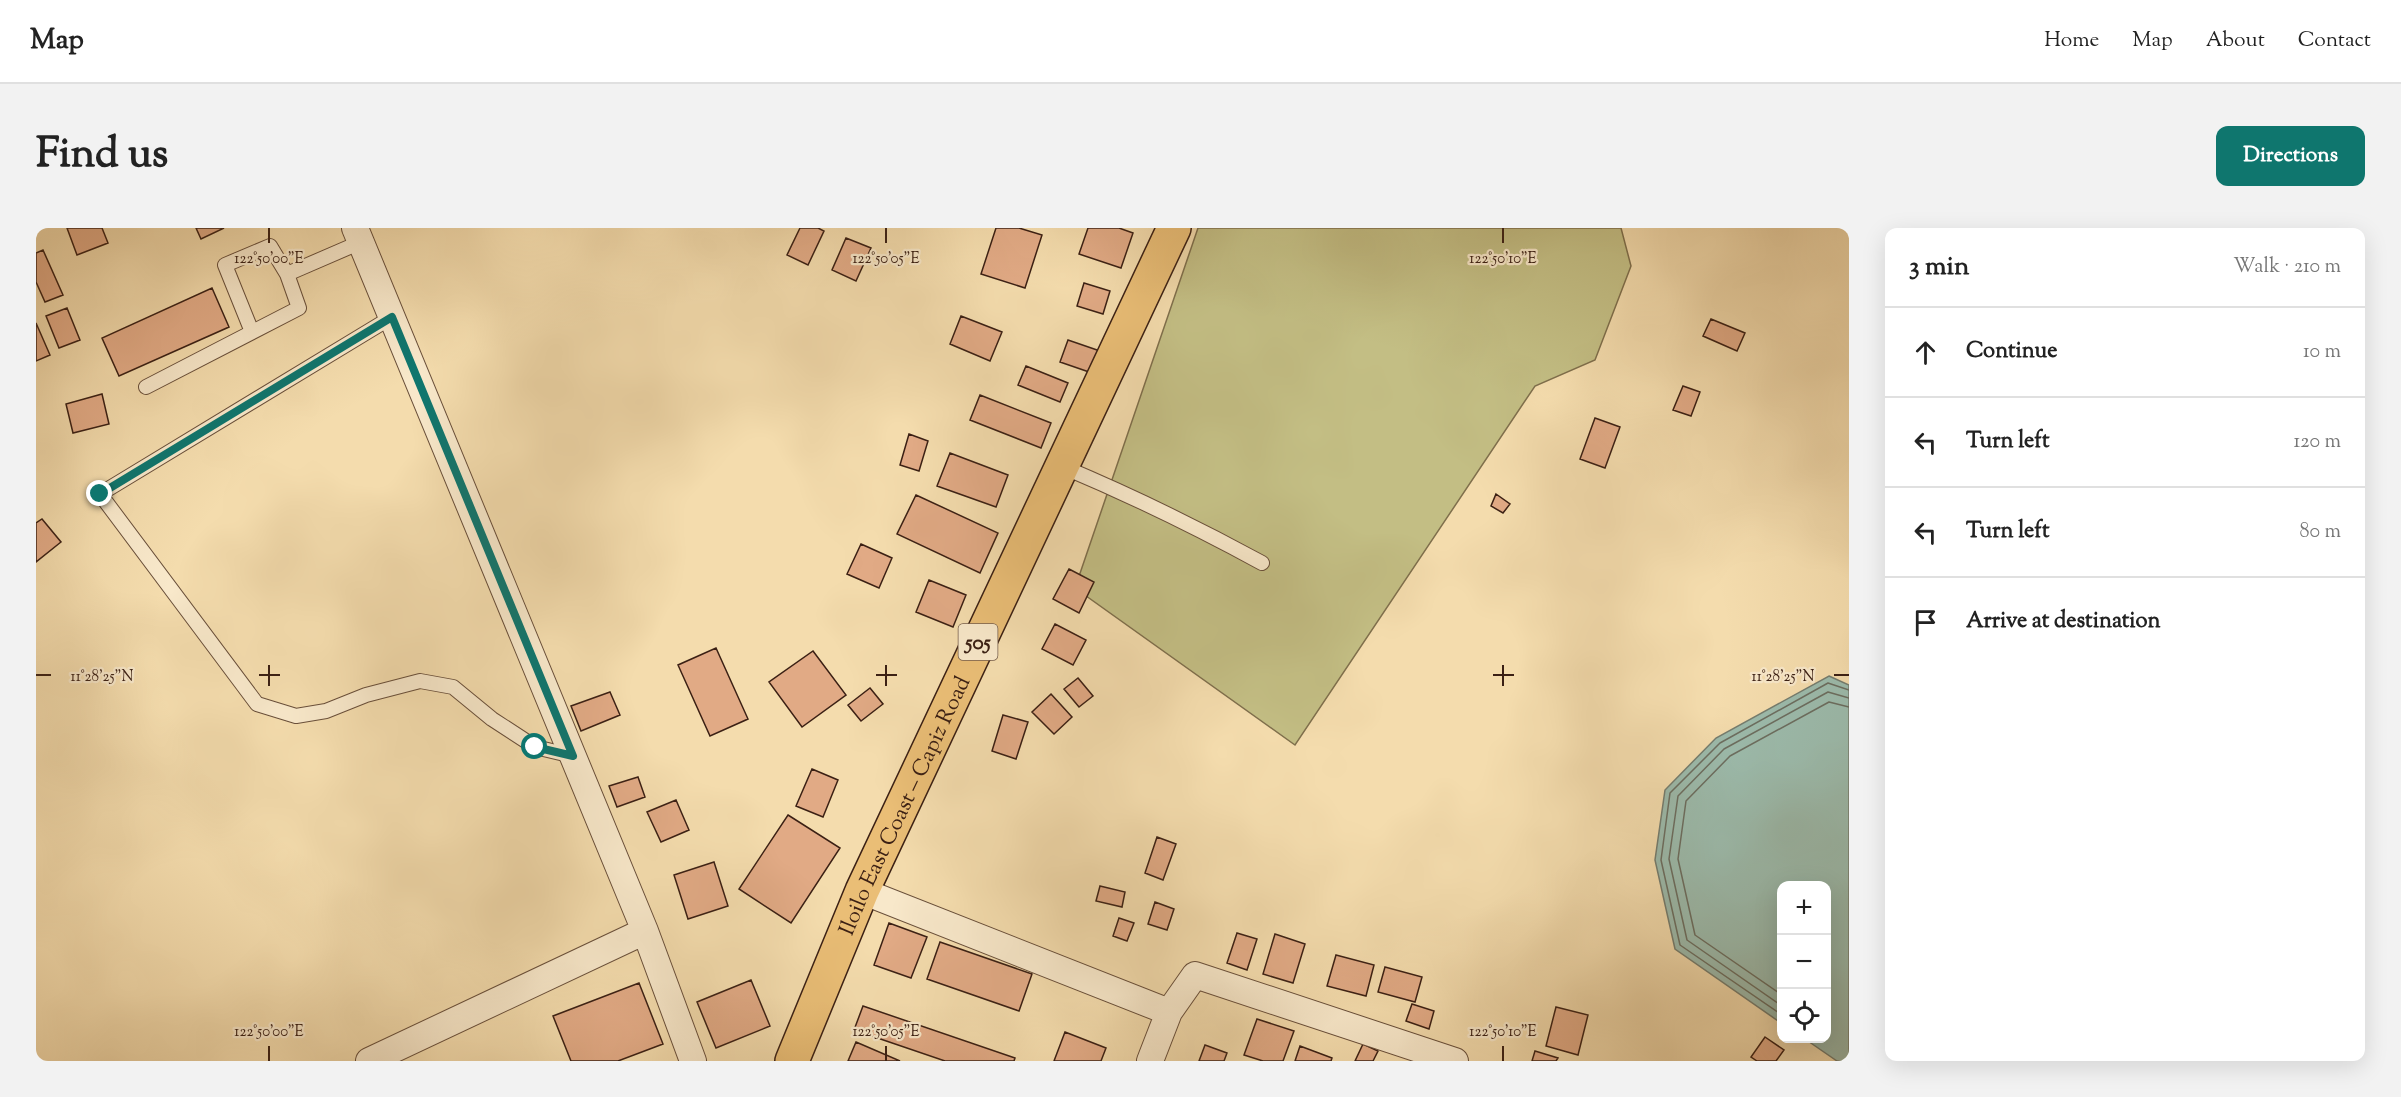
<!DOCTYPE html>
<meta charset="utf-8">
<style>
body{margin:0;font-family:"Sorts Mill Goudy",serif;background:#f2f2f2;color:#222}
.controls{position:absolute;right:18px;bottom:18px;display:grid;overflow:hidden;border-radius:12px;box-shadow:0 6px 24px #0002}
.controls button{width:54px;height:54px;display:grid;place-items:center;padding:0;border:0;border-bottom:2px solid #e0e0e0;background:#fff;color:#222;font:30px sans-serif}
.stop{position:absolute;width:18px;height:18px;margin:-14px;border:4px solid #0f766e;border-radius:50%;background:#fff}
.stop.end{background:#0f766e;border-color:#fff;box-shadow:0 2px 6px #0008}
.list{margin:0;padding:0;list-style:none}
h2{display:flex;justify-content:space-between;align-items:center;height:78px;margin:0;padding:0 24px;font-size:26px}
h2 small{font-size:20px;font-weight:400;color:#767676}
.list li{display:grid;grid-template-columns:39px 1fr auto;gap:18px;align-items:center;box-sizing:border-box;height:90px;padding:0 24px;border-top:2px solid #e0e0e0}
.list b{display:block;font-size:22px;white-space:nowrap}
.list em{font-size:20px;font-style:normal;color:#767676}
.icon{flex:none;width:33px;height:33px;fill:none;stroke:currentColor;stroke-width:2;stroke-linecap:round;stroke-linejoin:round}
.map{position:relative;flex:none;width:1813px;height:833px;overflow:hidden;border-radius:12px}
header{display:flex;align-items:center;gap:36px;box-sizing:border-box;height:84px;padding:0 30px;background:#fff;border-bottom:2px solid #e0e0e0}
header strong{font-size:28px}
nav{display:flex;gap:33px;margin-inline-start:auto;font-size:21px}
.intro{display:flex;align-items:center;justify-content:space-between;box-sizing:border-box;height:144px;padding:0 36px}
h1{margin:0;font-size:42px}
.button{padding:15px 27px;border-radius:12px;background:#0f766e;color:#fff;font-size:21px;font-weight:700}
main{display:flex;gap:36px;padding:0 36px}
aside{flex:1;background:#fff;border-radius:12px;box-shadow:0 6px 24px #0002}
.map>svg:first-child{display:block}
.green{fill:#c3be84;stroke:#7f6f4c;stroke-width:1.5}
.water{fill:#9cbbac;stroke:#757d6f;stroke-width:1.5}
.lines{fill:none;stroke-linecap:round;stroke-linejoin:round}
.shore{stroke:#6c6e60;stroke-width:1.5}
.building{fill:#e1aa85;stroke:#3b2014;stroke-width:1.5}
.lane-casing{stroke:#694f3a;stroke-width:16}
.street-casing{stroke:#694f3a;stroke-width:28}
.primary-casing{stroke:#3b2014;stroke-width:36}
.lane{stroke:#f8e8ca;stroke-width:14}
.street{stroke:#f8e8ca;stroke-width:26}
.primary{stroke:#eabe76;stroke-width:33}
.route{stroke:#0f766e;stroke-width:8}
.ticks{fill:none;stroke:#3b2014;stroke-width:2}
.labels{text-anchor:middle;stroke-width:4.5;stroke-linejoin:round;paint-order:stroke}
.shield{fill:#f8e8ca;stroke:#745c4b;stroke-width:1.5}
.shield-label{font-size:21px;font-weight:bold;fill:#3b2014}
.street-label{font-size:22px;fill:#3b2014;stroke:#f8e8ca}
.ticks-label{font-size:15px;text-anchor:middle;fill:#3b2014;stroke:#f8e8ca;stroke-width:4.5;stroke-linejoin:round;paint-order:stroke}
</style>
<header>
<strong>Map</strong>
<nav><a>Home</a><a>Map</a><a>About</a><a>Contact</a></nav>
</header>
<div class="intro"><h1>Find us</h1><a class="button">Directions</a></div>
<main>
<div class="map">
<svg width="1813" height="833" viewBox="0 0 1813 833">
<rect width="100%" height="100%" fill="#f4dcad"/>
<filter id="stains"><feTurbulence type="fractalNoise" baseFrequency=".00333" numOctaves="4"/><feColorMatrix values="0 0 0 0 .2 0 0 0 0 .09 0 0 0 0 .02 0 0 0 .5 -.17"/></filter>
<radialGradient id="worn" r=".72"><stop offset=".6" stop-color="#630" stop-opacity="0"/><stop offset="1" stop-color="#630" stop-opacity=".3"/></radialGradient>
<!-- green -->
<path class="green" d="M1162,0H1585L1595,38L1559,132L1499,158L1259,517L1039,360Z"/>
<!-- water -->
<path class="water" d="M1793,448L1813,457V833H1801L1769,811L1790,810V658H1746L1745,795L1639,721L1619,632L1629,562L1680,510Z"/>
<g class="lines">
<!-- shore -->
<path class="shore" d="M1746,767L1659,707L1642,631L1650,573L1694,528L1793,474L1813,479
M1746,778L1651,712L1633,631L1642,568L1688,521L1792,464L1813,470
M1746,787L1644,717L1625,632L1634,565L1684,515L1792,455L1813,462"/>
</g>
<!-- building -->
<path class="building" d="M31,0H66L72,15L41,27Z
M160,0H188L165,11Z
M764,0H782L788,3L772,37L751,27Z
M960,0H983L1006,7L989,60L945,46Z
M1052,0H1083L1097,5L1085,40L1043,26Z
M810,10L835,20L820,53L796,42Z
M7,22L27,67L9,74L0,54V25Z
M1048,55L1074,63L1067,86L1041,78Z
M176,60L193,99L83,148L66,110Z
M31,80L44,112L23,120L10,88Z
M925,88L966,104L954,133L914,116Z
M1675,91L1709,105L1701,123L1667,108Z
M0,95L14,127L0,133Z
M1032,112L1064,123L1056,145L1024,134Z
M990,138L1032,155L1024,174L982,157Z
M1647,158L1664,164L1655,188L1637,182Z
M66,166L73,196L37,205L30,176Z
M944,167L1015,195L1005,220L934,192Z
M1559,190L1584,199L1569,240L1544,231Z
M873,206L892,213L883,243L864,237Z
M914,225L972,247L960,279L901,258Z
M1460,266L1474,276L1467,285L1455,278Z
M880,267L962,305L944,345L861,306Z
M6,291L25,314L0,334V295Z
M825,316L856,330L843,360L811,346Z
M1033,341L1058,354L1043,385L1017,371Z
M893,352L930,367L917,399L880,384Z
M1019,396L1050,412L1037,437L1006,421Z
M680,420L712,491L674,508L642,437Z
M777,423L810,467L766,499L733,454Z
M1042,450L1057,468L1043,479L1028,461Z
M834,460L847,476L825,493L812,477Z
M574,464L584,487L545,503L535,478Z
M1015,466L1036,489L1018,506L996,484Z
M967,487L992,494L980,531L956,523Z
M776,541L802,552L787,589L760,578Z
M602,549L609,569L581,579L573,558Z
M640,572L653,602L625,614L611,584Z
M752,587L804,620L755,695L703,661Z
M1121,609L1140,616L1127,652L1109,645Z
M678,634L692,678L652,691L638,647Z
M1064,658L1089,664L1086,679L1060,673Z
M1119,674L1138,681L1131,702L1112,696Z
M1083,690L1098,695L1091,713L1077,708Z
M853,695L891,709L875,750L838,737Z
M1201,705L1221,711L1211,742L1191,735Z
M1239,706L1269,716L1257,755L1227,746Z
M904,714L996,746L983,783L891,751Z
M1300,727L1338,737L1330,768L1291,758Z
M1349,739L1386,749L1379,774L1342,764Z
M715,752L734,798L680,820L661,774Z
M603,755L627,816L582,833H535L517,788Z
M1376,776L1398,783L1393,801L1370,793Z
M827,778L979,830L978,833H909L818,802Z
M1520,779L1552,787L1542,827L1510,818Z
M1221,791L1258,803L1247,833H1227L1208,827Z
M1029,804L1070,820L1065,833H1018Z
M1729,809L1748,822L1740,833H1721L1715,829Z
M820,814L864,833H812Z
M1327,816L1342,823L1337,833H1319Z
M1169,817L1191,825L1188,833H1163Z
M1264,818L1296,830L1295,833H1259Z
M1499,823L1522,830L1520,833H1496Z"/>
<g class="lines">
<defs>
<path id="lane" d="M356,89L64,266L221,476L260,488L290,483L330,467L384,453L417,459L456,491L499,519L537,528
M216,104L189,37L234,18L251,46
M110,159L263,80L251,46L325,14
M1025,238C1094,267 1160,299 1226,335"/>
<path id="street" d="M319,0L609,703L657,833
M826,663L1133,784
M333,833L609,703
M1114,833L1133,784L1159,747L1419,833"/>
<g id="primary">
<path id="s1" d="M756,833L826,663L1138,0"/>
</g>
</defs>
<!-- lane casing -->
<use href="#lane" class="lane-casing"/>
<!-- street casing -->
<use href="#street" class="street-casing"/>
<!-- primary casing -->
<use href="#primary" class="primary-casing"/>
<!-- lane -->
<use href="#lane" class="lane"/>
<!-- street -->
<use href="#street" class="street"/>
<!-- primary -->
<use href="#primary" class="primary"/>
</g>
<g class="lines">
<!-- route -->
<path class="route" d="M64,266L356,89L537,528L499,519"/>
</g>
<!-- ticks -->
<path class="ticks" d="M233,0V15M850,0V15M1467,0V15M233,437V458M850,437V458M1467,437V458M0,447H15M223,447H244M840,447H861M1457,447H1478M1798,447H1813M233,818V833M850,818V833M1467,818V833"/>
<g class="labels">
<!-- shield labels -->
<rect class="shield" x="922.5" y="396" width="39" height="36" rx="4.5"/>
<g class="shield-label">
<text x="942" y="421">505</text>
</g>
<!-- street labels -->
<g class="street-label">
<text dy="8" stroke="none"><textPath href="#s1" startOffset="279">Iloilo East Coast – Capiz Road</textPath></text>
</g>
</g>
<g class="ticks-label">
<text x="233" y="35">122°50'00"E</text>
<text x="850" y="35">122°50'05"E</text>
<text x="1467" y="35">122°50'10"E</text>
<text x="66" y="453">11°28'25"N</text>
<text x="1747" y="453">11°28'25"N</text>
<text x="233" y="808">122°50'00"E</text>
<text x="850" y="808">122°50'05"E</text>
<text x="1467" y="808">122°50'10"E</text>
</g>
<rect width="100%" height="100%" filter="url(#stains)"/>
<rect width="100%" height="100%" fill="url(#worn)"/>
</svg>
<div class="controls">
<button>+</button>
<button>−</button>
<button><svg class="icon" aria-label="locate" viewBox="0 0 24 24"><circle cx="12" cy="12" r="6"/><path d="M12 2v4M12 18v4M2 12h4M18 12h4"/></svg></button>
</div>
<div class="stop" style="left:499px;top:519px"></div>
<div class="stop end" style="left:64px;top:266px"></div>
</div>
<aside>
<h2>3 min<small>Walk · 210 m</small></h2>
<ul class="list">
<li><svg class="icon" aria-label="ahead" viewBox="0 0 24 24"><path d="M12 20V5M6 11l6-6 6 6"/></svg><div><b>Continue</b></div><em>10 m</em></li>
<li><svg class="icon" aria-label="left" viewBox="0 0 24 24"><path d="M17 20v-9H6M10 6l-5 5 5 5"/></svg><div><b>Turn left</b></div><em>120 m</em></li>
<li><svg class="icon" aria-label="left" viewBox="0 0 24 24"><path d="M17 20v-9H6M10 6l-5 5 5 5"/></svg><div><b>Turn left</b></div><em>80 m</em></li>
<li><svg class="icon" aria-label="arrive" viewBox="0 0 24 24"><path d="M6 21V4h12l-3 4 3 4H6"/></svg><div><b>Arrive at destination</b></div></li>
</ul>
</aside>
</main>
